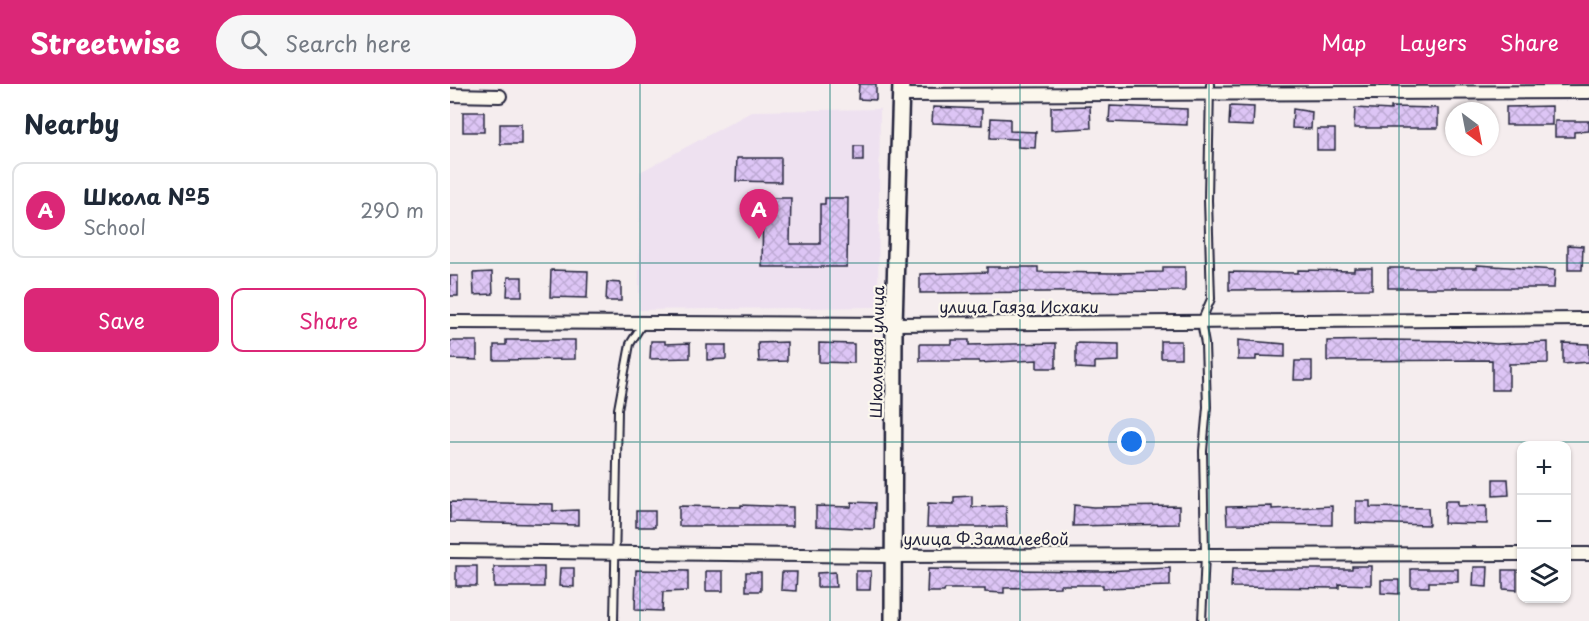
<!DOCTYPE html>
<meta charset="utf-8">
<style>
body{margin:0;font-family:"Playpen Sans",sans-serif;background:#f6f6f7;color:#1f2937}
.controls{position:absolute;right:18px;bottom:18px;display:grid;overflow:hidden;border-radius:12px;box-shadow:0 2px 4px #0004}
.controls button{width:54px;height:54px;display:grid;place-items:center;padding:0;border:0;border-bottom:2px solid #e0e1e3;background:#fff;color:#1f2937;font:30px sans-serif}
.compass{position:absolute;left:995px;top:18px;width:54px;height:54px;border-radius:50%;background:#fff;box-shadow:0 2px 4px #0004;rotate:148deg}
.you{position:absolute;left:682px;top:358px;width:21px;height:21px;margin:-15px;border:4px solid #fff;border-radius:50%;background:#1a73e8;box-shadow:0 0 0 9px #1a73e833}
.badge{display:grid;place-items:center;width:39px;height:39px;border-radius:50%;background:#db2777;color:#fff;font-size:20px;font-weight:700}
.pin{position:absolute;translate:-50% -50px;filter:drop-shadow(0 2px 3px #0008)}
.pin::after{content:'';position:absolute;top:32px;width:21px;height:18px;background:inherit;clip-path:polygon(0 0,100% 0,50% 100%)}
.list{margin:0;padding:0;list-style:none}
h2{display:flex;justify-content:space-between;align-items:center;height:78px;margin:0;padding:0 24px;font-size:26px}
h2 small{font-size:20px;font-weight:400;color:#747a83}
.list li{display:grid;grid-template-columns:39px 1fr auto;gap:18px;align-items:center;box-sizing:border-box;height:96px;margin:0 12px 12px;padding:0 12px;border:2px solid #e0e1e3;border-radius:12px}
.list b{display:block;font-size:22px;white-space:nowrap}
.list p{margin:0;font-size:20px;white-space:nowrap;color:#747a83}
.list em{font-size:20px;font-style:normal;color:#747a83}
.actions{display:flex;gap:12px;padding:18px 24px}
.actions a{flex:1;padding:14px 0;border:2px solid #db2777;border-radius:12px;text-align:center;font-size:21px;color:#db2777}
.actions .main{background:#db2777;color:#fff}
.icon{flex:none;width:33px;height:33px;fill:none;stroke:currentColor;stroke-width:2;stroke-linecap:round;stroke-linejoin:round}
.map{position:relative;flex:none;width:1139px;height:537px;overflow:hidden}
header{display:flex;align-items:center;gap:36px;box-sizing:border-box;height:84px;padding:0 30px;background:#db2777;color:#fff}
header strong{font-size:28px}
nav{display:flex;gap:33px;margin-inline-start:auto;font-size:21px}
.search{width:420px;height:54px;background:#f6f6f7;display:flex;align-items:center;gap:15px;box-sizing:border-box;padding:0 21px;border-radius:33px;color:#747a83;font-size:22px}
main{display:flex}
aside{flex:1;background:#fff}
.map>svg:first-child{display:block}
.built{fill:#eee1f0}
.building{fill:url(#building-cross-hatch);stroke:#22223b;stroke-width:1.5}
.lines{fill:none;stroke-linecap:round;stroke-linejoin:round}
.service-casing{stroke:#22223b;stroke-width:10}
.minor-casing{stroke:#22223b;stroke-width:16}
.tertiary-casing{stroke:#22223b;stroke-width:20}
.service{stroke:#fbf7ec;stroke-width:6}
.minor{stroke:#fbf7ec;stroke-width:12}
.tertiary{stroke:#fbf7ec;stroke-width:15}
.grid{fill:none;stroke:#0f766e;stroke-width:1.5;stroke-opacity:0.55}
.labels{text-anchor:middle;stroke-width:4.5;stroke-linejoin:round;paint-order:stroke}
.street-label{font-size:16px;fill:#22223b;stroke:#fbf7ec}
</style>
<header>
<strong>Streetwise</strong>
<div class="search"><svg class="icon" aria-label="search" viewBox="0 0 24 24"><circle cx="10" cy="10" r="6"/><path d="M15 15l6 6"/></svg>Search here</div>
<nav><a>Map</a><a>Layers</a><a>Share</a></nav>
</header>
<main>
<aside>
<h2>Nearby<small></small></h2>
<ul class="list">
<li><span class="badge">A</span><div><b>Школа №5</b><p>School</p></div><em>290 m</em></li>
</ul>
<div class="actions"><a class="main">Save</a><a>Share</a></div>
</aside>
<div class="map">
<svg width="1139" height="537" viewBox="0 0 1139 537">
<defs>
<pattern id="building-cross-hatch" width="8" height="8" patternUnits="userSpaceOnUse" patternTransform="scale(1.5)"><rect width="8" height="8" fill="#ddc5f5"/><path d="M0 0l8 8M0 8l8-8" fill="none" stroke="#bda9d3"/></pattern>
</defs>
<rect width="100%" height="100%" fill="#f5edee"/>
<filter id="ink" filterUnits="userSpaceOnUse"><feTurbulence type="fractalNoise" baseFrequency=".0167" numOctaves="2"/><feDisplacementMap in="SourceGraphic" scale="12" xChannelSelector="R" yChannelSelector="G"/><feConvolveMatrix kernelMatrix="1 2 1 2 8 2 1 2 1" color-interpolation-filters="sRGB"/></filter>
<g filter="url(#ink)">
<!-- built -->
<path class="built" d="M430,25L428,223L189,226L190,88L303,27Z"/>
<!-- building -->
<path class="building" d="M409,0H426V16L408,15Z
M640,22L641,44L601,46V23Z
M660,22L737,25V41L659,38Z
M780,22L804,23L803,42L779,41Z
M1102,22V41H1056V23Z
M483,23L532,25V41L482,39Z
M941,23L988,24V44H904L905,24L941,26Z
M843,25L862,28L861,45L842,44Z
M13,28H34V48H13Z
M541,34L560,35V47L586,48L585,64L568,63V55L540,54Z
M1105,37H1139V47L1124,48V53H1105Z
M50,40H71V60H50Z
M867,45H885V66H867Z
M404,62H413V77H404Z
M287,74H331V98L286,97Z
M319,114H341L340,160H370V120H375V114H398L397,183H312L313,116Z
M1118,161L1133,162L1132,186H1118Z
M1027,181L1105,186L1104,204H938V184H1027Z
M537,183H588V188L665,189L713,188V183H735V207L470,209V190L537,188Z
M904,184H922V205L779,206V188L848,189V186L904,187Z
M101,186L138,187L137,214L100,213Z
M42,188L43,210L24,211L23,189Z
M0,192H8V212H0Z
M58,193H72V212H57Z
M157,198L171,199V217H156Z
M56,256H125V275L44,276V261H56Z
M502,256H519V261L606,259V284H587V276L529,279V277H470V260H502Z
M788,256L835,260V273L806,272V276H788Z
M935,256L1014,257L1046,260L1098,258V279L1059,280V306H1042V276L877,277V257Z
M0,257H27V276L0,275Z
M201,257H215V260L240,259V274L200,275Z
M711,257H731V274H711Z
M337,258V277L309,278L308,259Z
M369,259L404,260V279L369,278Z
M626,259L669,260V277L645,278V285L626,284Z
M1113,259L1139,260V278L1113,280Z
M257,261H276V275L257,276Z
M845,277H862V296H844Z
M1043,395H1058L1059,411L1043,412Z
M522,412V423L556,422L557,443H477L478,419L504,420V413Z
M906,417H920V423L978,424L979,441L906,439Z
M995,417H1008V422L1037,421V440L994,439Z
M0,418L103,420V427L128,426V441L0,438Z
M402,418L425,419L424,445L366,442V422L401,423Z
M291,421L343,423V442H229V422L291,423Z
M624,421L643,423L729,422V440L623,442Z
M822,422V425L882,422V441L777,440L776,423Z
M186,427H205V443H186Z
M6,482H27V502H6Z
M902,482H921V501L889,500V504L781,503L782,485H902Z
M44,483H94V503H44Z
M1024,483H1038L1037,503L1023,502Z
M110,484H124V503L109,502Z
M720,484V502L653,504V501H610V503L554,504V509L535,508V505H495L494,508H477L478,485L653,487Z
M961,485H1008V498H979V503H961Z
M186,486L238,487V507L213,508L212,527L185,526Z
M1053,486H1067V506L1053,505Z
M256,487H273V507H256Z
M406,487H421L420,506H406Z
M296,488H311V507H296Z
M332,488H347L346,507L331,506Z
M385,488L386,503H367V489Z
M931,496H949V510L931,509Z"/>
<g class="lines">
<defs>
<path id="service" d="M164,537L168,325L180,260L193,239
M752,537L755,470L753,367L757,323L755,260L751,238L761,215L758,116L760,0"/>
<path id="minor" d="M0,11L50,12
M451,11L1139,8
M0,238L444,240L1139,235
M0,467L444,472L1072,470
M1116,470H1139"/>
<path id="tertiary" d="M443,537L444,240L451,0"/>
</defs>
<!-- service casing -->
<use href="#service" class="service-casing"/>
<!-- minor casing -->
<use href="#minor" class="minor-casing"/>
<!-- tertiary casing -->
<use href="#tertiary" class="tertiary-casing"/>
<!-- service -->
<use href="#service" class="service"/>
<!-- minor -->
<use href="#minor" class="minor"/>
<!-- tertiary -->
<use href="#tertiary" class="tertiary"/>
</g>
</g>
<!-- grid -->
<path class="grid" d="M190,0V537M380,0V537M570,0V537M759,0V537M949,0V537M0,179H1139M0,358H1139"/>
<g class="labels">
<!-- street labels -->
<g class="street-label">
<text x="569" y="229">улица Гаяза Исхаки</text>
<text transform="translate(427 268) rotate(-89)" y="6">Школьная улица</text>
<text x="536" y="461">улица Ф.Замалеевой</text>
</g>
</g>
</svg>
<div class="controls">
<button>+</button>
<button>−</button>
<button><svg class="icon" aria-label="layers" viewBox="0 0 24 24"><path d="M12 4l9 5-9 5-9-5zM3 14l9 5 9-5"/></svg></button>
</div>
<svg class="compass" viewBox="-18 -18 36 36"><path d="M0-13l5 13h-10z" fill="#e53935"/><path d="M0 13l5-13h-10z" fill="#747a83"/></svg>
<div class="you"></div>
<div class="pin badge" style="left:309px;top:155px">A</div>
</div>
</main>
